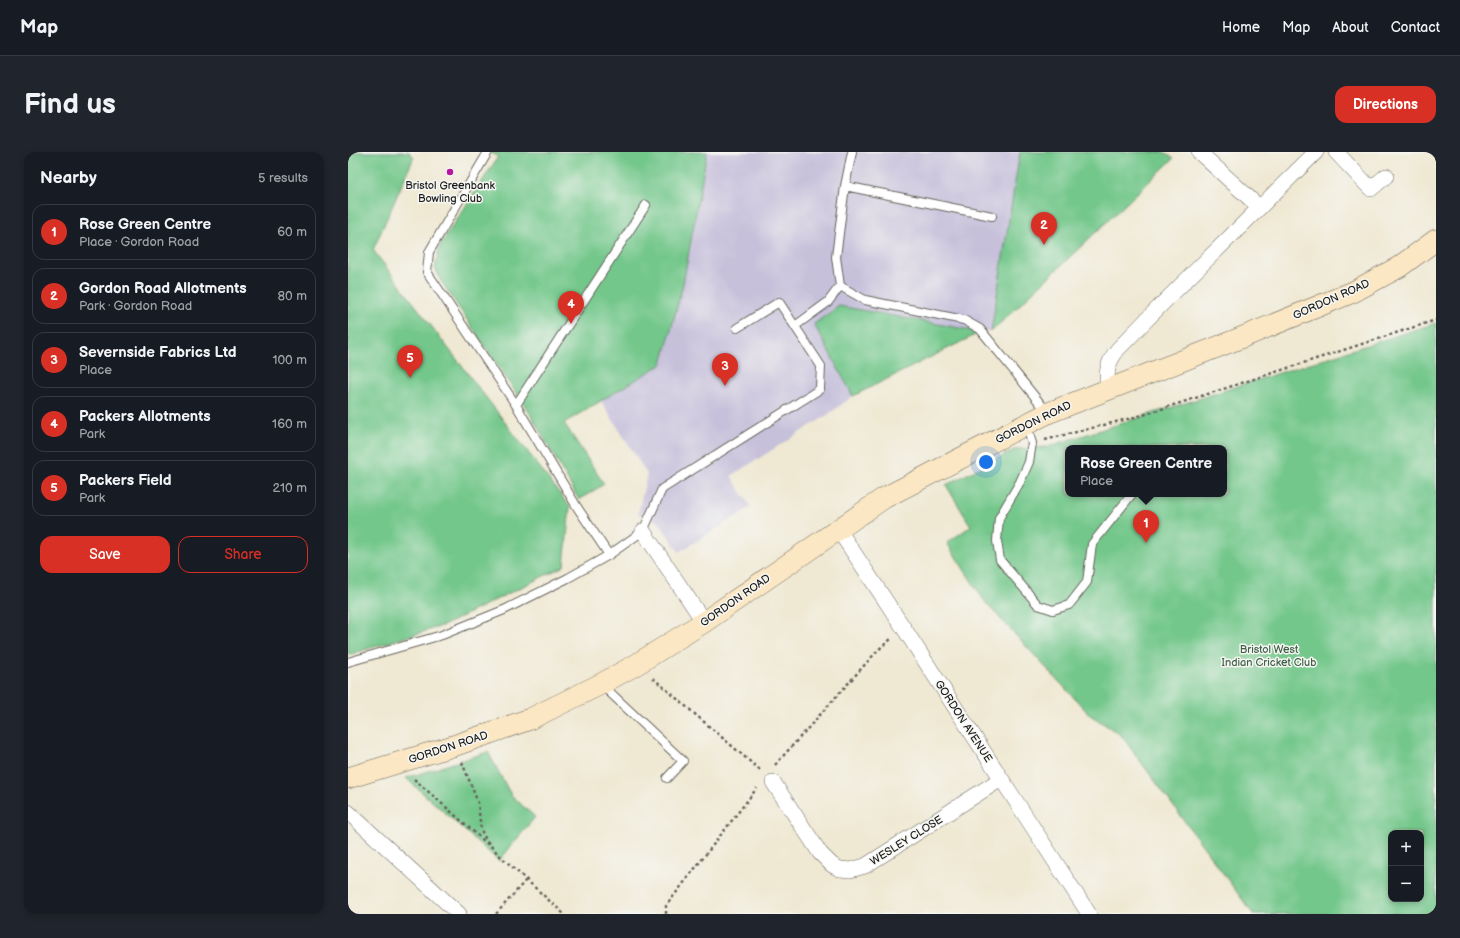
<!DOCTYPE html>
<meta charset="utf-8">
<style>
body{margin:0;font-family:"Balsamiq Sans",sans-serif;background:#20242c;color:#f1f3f6}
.controls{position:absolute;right:12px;bottom:12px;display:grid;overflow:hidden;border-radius:8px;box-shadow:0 2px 6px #0003}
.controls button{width:36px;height:36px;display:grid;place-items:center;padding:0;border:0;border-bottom:1px solid #363941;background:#171b24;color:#f1f3f6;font:20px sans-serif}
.you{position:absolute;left:638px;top:310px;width:14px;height:14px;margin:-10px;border:3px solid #fff;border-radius:50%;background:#1a73e8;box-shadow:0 0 0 6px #1a73e833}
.badge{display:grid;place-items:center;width:26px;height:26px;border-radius:50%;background:#d93025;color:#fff;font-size:13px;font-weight:700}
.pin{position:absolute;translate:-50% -33px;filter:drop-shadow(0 1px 2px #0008)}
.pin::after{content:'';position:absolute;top:21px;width:14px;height:12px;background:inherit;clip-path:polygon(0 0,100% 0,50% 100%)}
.popup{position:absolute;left:717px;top:293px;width:162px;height:52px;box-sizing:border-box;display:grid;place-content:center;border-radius:8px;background:#171b24;filter:drop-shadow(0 1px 3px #0005);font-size:13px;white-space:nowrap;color:#9ea1a6}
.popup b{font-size:15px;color:#f1f3f6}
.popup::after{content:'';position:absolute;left:50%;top:100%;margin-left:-8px;border:8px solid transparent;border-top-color:#171b24}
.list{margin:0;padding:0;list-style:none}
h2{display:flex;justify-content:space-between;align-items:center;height:52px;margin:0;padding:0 16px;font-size:17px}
h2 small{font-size:13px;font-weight:400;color:#9ea1a6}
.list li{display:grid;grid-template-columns:26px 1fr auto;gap:12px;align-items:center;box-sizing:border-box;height:56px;margin:0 8px 8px;padding:0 8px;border:1px solid #363941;border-radius:12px}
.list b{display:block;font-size:15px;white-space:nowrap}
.list p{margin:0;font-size:13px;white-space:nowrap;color:#9ea1a6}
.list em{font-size:13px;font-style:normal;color:#9ea1a6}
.actions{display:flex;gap:8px;padding:12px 16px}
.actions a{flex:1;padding:9px 0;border:1px solid #d93025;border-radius:12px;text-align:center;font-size:14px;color:#d93025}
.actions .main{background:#d93025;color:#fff}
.map{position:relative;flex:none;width:1088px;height:762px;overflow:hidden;border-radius:12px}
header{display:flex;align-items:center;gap:24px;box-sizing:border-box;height:56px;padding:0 20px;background:#171b24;border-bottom:1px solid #363941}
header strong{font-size:19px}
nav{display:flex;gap:22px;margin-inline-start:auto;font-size:14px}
.intro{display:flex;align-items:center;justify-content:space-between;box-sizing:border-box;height:96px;padding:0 24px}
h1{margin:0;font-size:28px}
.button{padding:10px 18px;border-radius:12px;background:#d93025;color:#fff;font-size:14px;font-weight:700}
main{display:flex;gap:24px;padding:0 24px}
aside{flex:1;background:#171b24;border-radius:12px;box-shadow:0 2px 6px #0003}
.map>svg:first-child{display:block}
.industrial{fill:#c6c0da}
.green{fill:#73c78b;stroke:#487254;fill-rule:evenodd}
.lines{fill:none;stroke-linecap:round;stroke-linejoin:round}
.service-casing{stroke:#66635c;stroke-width:10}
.minor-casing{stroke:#66635c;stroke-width:16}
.secondary-casing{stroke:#66635c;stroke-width:22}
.path{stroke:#66635c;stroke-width:2.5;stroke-dasharray:3 3;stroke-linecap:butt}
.service{stroke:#fff;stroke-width:8}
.minor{stroke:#fff;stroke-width:15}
.secondary{stroke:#fbe7c3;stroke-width:21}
.poi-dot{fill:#b5179e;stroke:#f6f6f2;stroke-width:1.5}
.labels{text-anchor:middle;stroke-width:3;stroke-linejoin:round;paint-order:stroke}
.poi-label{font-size:11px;fill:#1c1c1c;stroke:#f6f6f2}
.street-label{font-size:11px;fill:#1c1c1c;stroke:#f6f6f2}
.park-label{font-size:11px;fill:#3f6048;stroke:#f6f6f2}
</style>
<header>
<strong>Map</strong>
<nav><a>Home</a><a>Map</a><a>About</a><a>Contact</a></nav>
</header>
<div class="intro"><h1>Find us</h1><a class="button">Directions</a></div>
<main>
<aside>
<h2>Nearby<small>5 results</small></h2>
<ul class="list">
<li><span class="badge">1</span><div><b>Rose Green Centre</b><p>Place · Gordon Road</p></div><em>60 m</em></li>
<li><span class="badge">2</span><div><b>Gordon Road Allotments</b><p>Park · Gordon Road</p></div><em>80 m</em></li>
<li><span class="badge">3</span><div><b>Severnside Fabrics Ltd</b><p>Place</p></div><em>100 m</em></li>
<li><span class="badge">4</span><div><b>Packers Allotments</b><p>Park</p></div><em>160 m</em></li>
<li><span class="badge">5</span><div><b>Packers Field</b><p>Park</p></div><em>210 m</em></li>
</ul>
<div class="actions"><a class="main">Save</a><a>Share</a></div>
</aside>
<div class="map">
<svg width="1088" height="762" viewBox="0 0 1088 762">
<rect width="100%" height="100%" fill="#f6f6f2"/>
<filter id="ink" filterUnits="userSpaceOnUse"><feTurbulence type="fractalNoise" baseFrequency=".025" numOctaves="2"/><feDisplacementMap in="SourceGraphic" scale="8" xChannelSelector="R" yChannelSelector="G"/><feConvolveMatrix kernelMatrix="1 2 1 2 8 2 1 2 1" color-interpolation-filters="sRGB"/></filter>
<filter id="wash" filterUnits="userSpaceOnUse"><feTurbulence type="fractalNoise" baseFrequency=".012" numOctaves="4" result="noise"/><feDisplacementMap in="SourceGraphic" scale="16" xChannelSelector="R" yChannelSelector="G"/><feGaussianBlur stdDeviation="0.9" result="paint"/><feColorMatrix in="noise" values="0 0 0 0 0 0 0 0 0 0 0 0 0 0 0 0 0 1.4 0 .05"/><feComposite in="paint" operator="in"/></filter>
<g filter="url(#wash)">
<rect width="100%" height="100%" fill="#efe8d2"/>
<!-- industrial -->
<path class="industrial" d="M359,0H672L643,180L627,183L622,178L466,172L505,244L478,264L383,324L403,355L331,400L311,370L290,362L299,322L253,249L314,212L335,132Z"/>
<!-- green -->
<path class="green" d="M0,0H61L66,5L25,98L222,355L216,414L97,473L0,503Z
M141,0H359L335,132L314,212L216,271L256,332L231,348L181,260L93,129L87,116L92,93L150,5Z
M672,0H816L826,6L643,180Z
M491,154L622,178L627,183L505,244L466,172Z
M1088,171V762H905L773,583L742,563L637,450L599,391L623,374L598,333L668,297L699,295ZM720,296H876V342H720ZM1043,681H1073V747H1043Z
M140,600L163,643L187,665L151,709L58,626Z"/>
</g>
<g filter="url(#ink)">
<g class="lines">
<defs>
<path id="service" d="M140,0L81,100L79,120L168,253L229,355L261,403L295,379L314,337L472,237L473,214L431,150L389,176
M497,34L644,64
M492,134L517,148L616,168L632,177L700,261
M447,174L480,150L492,134L488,105L497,34L504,0
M168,253L298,53
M678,273L684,291L681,310L672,330L651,366L649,389L652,408L690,453L705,458L721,453L739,430L744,392L784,342
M0,510L94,483L156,458L220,426L261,403
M254,533L335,609L319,626"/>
<path id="minor" d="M851,0L911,55
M988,0L1023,37L1038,24
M759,237C759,220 758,212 770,197L817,149L968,0
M490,377L557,478L741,762
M295,379L356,470
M425,630L472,701L484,713L492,717L502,718L517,714L653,627
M0,660L111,762"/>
<path id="secondary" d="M0,626L108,593L182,567L255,531L289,512L356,470L536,346L700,261L895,185L1005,140L1051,115L1088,88"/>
</defs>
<!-- service casing -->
<use href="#service" class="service-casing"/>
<!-- minor casing -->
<use href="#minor" class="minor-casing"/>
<!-- secondary casing -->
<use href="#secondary" class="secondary-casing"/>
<!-- path -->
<path class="path" d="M697,288L795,263L1088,168
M305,526L413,619
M114,610L130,651L133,678L138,688L150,702L216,762
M427,613L530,498L543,487
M66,627L143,695
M148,762L178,728
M318,762V754L409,636"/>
<!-- service -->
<use href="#service" class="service"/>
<!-- minor -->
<use href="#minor" class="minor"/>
<!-- secondary -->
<use href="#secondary" class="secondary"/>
</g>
</g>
<!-- markers -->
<circle class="poi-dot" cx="102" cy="20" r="4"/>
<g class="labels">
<!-- poi labels -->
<g class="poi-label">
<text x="102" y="37">Bristol Greenbank<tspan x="102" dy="13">Bowling Club</tspan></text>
</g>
<!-- street labels -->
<g class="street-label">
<text transform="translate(983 147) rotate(-24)" y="4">GORDON ROAD</text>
<text transform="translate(685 270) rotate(-26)" y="4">GORDON ROAD</text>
<text transform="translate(387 448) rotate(-35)" y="4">GORDON ROAD</text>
<text transform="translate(616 569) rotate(57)" y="4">GORDON AVENUE</text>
<text transform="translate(100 595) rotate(-18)" y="4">GORDON ROAD</text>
<text transform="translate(558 688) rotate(-32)" y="4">WESLEY CLOSE</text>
</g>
<!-- park labels -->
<g class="park-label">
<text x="921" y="501">Bristol West<tspan x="921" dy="13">Indian Cricket Club</tspan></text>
</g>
</g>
</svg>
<div class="controls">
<button>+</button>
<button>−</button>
</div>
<div class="you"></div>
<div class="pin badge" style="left:798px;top:391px">1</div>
<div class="popup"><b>Rose Green Centre</b>Place</div>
<div class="pin badge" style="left:696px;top:93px">2</div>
<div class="pin badge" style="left:377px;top:234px">3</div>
<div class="pin badge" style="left:223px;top:172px">4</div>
<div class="pin badge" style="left:62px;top:226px">5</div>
</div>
</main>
